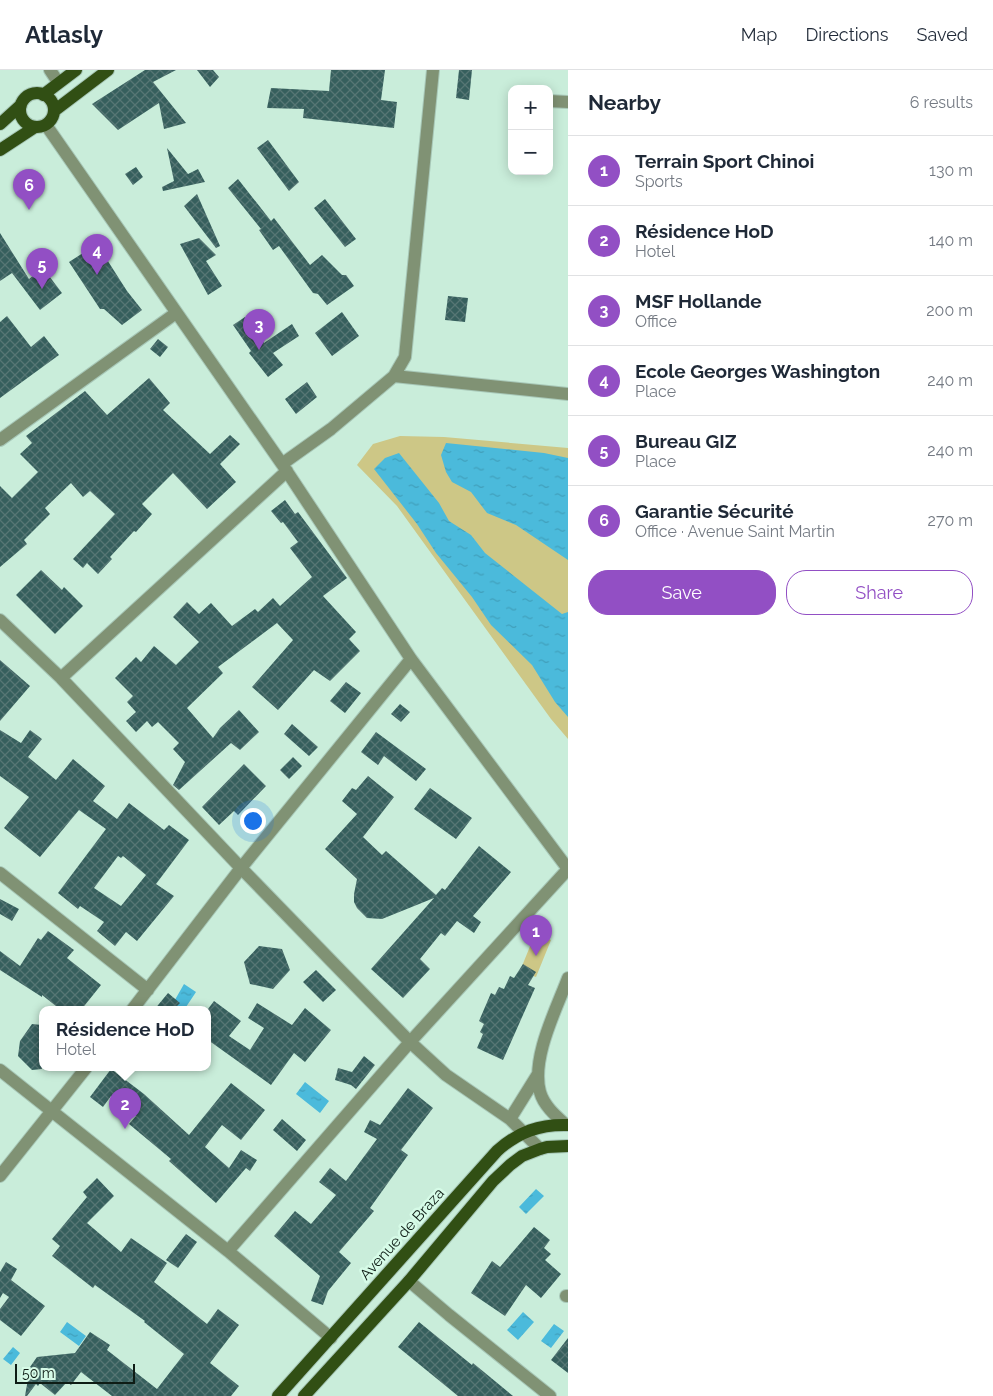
<!DOCTYPE html>
<meta charset="utf-8">
<style>
body{margin:0;font-family:Raleway,sans-serif;background:#f2f2f3;color:#1f2937}
.controls{position:absolute;right:15px;top:15px;display:grid;overflow:hidden;border-radius:10px;box-shadow:0 2px 12px #0003}
.controls button{width:45px;height:45px;display:grid;place-items:center;padding:0;border:0;border-bottom:1px solid #e0e1e3;background:#fff;color:#1f2937;font:25px sans-serif}
.scale{position:absolute;left:15px;bottom:12px;width:120px;box-sizing:border-box;padding-left:5px;border:2px solid #0e1c15;border-top:0;font-size:14px;line-height:18px;white-space:nowrap;color:#0e1c15;-webkit-text-stroke:4px #d6fbe7;paint-order:stroke}
.you{position:absolute;left:252px;top:750px;width:18px;height:18px;margin:-12px;border:4px solid #fff;border-radius:50%;background:#1a73e8;box-shadow:0 0 0 8px #1a73e833}
.badge{display:grid;place-items:center;width:32px;height:32px;border-radius:50%;background:#924fc4;color:#fff;font-size:16px;font-weight:700}
.pin{position:absolute;translate:-50% -41px;filter:drop-shadow(0 1px 2px #0008)}
.pin::after{content:'';position:absolute;top:26px;width:18px;height:15px;background:inherit;clip-path:polygon(0 0,100% 0,50% 100%)}
.popup{position:absolute;left:39px;top:936px;width:172px;height:65px;box-sizing:border-box;display:grid;place-content:center;border-radius:10px;background:#fff;filter:drop-shadow(0 1px 4px #0005);font-size:16px;white-space:nowrap;color:#747a83}
.popup b{font-size:19px;color:#1f2937}
.popup::after{content:'';position:absolute;left:50%;top:100%;margin-left:-10px;border:10px solid transparent;border-top-color:#fff}
.list{margin:0;padding:0;list-style:none}
h2{display:flex;justify-content:space-between;align-items:center;height:65px;margin:0;padding:0 20px;font-size:21px}
h2 small{font-size:16px;font-weight:400;color:#747a83}
.list li{display:grid;grid-template-columns:32px 1fr auto;gap:15px;align-items:center;box-sizing:border-box;height:70px;padding:0 20px;border-top:1px solid #e0e1e3}
.list b{display:block;font-size:19px;white-space:nowrap}
.list p{margin:0;font-size:16px;white-space:nowrap;color:#747a83}
.list em{font-size:16px;font-style:normal;color:#747a83}
.actions{display:flex;gap:10px;padding:15px 20px}
.actions a{flex:1;padding:11px 0;border:1px solid #924fc4;border-radius:20px;text-align:center;font-size:18px;color:#924fc4}
.actions .main{background:#924fc4;color:#fff}
.map{position:relative;flex:none;width:568px;height:1326px;overflow:hidden}
header{display:flex;align-items:center;gap:30px;box-sizing:border-box;height:70px;padding:0 25px;background:#fff;border-bottom:1px solid #e0e1e3}
header strong{font-size:24px}
nav{display:flex;gap:28px;margin-inline-start:auto;font-size:18px}
main{display:flex}
aside{flex:1;background:#fff}
.map>svg:first-child{display:block}
.grass{fill:#cdc786}
.water{fill:url(#water-ripples)}
.building{fill:url(#building-cross-hatch);fill-rule:evenodd}
.lines{fill:none;stroke-linecap:round;stroke-linejoin:round}
.minor-casing{stroke:#a7c7b7;stroke-width:14}
.major-casing{stroke:#a7c7b7;stroke-width:14}
.minor{stroke:#809274;stroke-width:12}
.major{stroke:#314f14;stroke-width:12}
.labels{text-anchor:middle;stroke-width:5;stroke-linejoin:round;paint-order:stroke}
.street-label{font-size:15px;fill:#0e1c15;stroke:#d6fbe7}
</style>
<header>
<strong>Atlasly</strong>
<nav><a>Map</a><a>Directions</a><a>Saved</a></nav>
</header>
<main>
<div class="map">
<svg width="568" height="1326" viewBox="0 0 568 1326">
<defs>
<pattern id="water-ripples" width="26" height="14" patternUnits="userSpaceOnUse" patternTransform="scale(1.25)"><rect width="26" height="14" fill="#4bbadb"/><path d="M2 4q2-2 4 0t4 0M15 11q2-2 4 0t4 0" fill="none" stroke="#409fbb"/></pattern>
<pattern id="building-cross-hatch" width="8" height="8" patternUnits="userSpaceOnUse" patternTransform="scale(1.25)"><rect width="8" height="8" fill="#365f5d"/><path d="M0 0l8 8M0 8l8-8" fill="none" stroke="#567674"/></pattern>
</defs>
<rect width="100%" height="100%" fill="#c9edda"/>
<!-- grass -->
<path class="grass" d="M400,366L444,367L568,378V669L551,649L397,436L357,395L373,374Z
M535,864L551,870L536,907L520,901Z"/>
<!-- water -->
<path class="water" d="M446,373L544,383L568,388V490L516,455L487,443L471,422L452,412L446,402L441,385Z
M399,383L439,433L449,451L471,465L485,483L562,544L568,542V647L555,632L532,595L491,555L472,527L436,483L417,454L374,399L385,388Z
M184,914L196,922L184,940H180L172,935Z
M305,1012L329,1031L320,1043L296,1024Z
M536,1119L544,1126L526,1144L519,1137Z
M523,1242L534,1252L518,1270L507,1260Z
M67,1252L86,1266L79,1276L60,1262Z
M554,1254L564,1261L551,1278L541,1271Z
M13,1277L20,1283L11,1295L3,1289Z"/>
<!-- building -->
<path class="building" d="M145,0H176L153,12L186,53L164,59L159,33L118,60L92,34Z
M197,0H213L219,7L210,17Z
M331,0H385L381,30L397,32L394,58L303,48L304,39L267,38L271,18L329,21Z
M459,0H472L469,30L456,28Z
M268,70L299,112L289,121L257,78Z
M167,78L188,104L198,99L205,112L163,121L162,117L174,111Z
M136,97L143,107L133,115L125,104Z
M238,109L271,151L274,148L310,195L322,185L342,205H346L354,216L327,235L318,224L313,223L279,176L273,180L259,160L261,159L228,118Z
M197,124L220,176L216,178L184,136Z
M325,129L356,169L345,177L314,138Z
M0,163L29,209L43,198L62,223L40,240L12,203L0,211Z
M199,168L216,185L206,191L222,216L208,225L180,174Z
M97,174L127,221L142,240L122,255L104,239H100L69,192Z
M448,226L468,228L465,252L445,250Z
M342,242L359,266L332,286L315,263Z
M7,246L31,277L44,266L59,285L0,328V252Z
M245,247L264,273L292,254L299,266L273,283L283,295L268,307L249,283L251,281L233,255Z
M158,269L168,277L160,287L150,279Z
M149,308L170,333L163,340L210,384L230,365L240,374L220,394L236,412L207,439L173,403L142,434L152,444L136,462L134,461L110,487L112,489L98,504L87,493L83,498L73,489L115,444L90,421L83,427L71,413L45,438L50,444L24,470L27,474L0,497V416L12,428L38,402L20,384L32,373L26,366L85,321L107,345Z
M307,312L317,327L296,344L285,329Z
M285,430L295,444L298,442L347,508L323,526L356,562L349,569L360,581L330,611L314,600L278,640L252,617L293,570L277,553L218,597L223,603L187,638L213,668L220,658L239,640L259,662L240,680L231,673L179,720L173,715L185,692L173,679L179,673L158,652L152,657L147,651L136,662L126,651L136,642L127,632L133,626L115,608L136,587L141,592L154,576L176,595L199,572L173,547L187,532L199,544L211,533L232,556L255,539L258,542L273,528L280,536L312,507L290,478L298,472L283,452L281,453L271,441Z
M41,500L62,520L64,517L83,536L55,564L16,525Z
M0,590L30,616L0,651Z
M346,612L361,623L345,643L330,631Z
M400,634L410,642L401,652L391,644Z
M292,654L318,677L309,686L284,664Z
M0,660L21,673L30,660L42,669L28,687L56,710L73,689L105,716L93,731L117,749L129,733L164,760L169,755L189,770L156,814L174,826L137,871L126,862L115,876L97,861L104,852L80,836L78,839L58,823L106,759L79,740L40,787L4,758L29,727L0,706ZM118,786L121,788L123,786L146,805L121,836L94,818Z
M376,662L426,699L416,711L384,686L378,695L361,682Z
M293,687L302,696L289,709L280,700Z
M244,694L266,716L238,745L234,741L219,755L202,737Z
M368,706L394,727L363,767L382,785L386,781L436,825L442,818L445,820L479,776L511,802L473,846L481,852L474,863L457,851L445,866L441,863L420,889L430,899L403,928L371,899L434,828L382,849L367,848L357,838L354,832V824L357,809L325,779L357,744L342,731L352,718L356,720Z
M430,718L472,748L456,769L414,739Z
M0,829L19,839L12,851L0,844Z
M48,861L74,880L67,888L101,915L81,940H61L42,925V927L0,900V881L20,896L38,868L41,870Z
M259,876L282,879L290,900L273,919L250,914L244,892Z
M523,894L536,902L528,915L535,918L503,990L477,978L483,964L480,962L484,954L479,951L491,923L495,925L499,917L504,919L510,906L514,908Z
M316,900L336,920L323,932L303,912Z
M168,923L180,933L173,940H154Z
M214,931L241,951L229,966L250,980L264,958L248,948L257,933L292,955L305,938L331,960L305,992L294,983L271,1015L208,970V939Z
M32,954L42,955V999L32,1000L18,986L20,971Z
M364,986L375,995L356,1019L351,1015L335,1010L338,998L352,1002Z
M111,999L144,1024L189,1065L231,1013L265,1040L241,1070L222,1055L205,1077L229,1098L241,1080L257,1090L250,1101L246,1098L216,1133L169,1091L171,1089L129,1054L136,1046L111,1026L103,1037L90,1027Z
M408,1018L433,1038L401,1080L408,1085L370,1138L374,1141L339,1182L351,1193L328,1221L323,1235L311,1231L320,1206L274,1166L295,1141L311,1154L336,1125L319,1112L330,1098L346,1111L377,1069L364,1062L370,1050L380,1055Z
M282,1049L306,1070L297,1081L273,1060Z
M97,1108L114,1126L87,1153L121,1182L131,1168L167,1193L154,1212L207,1254L218,1239L239,1255L210,1293L239,1316L231,1326H112L81,1302L71,1315L67,1312L55,1325L40,1313L38,1316L36,1314L27,1326H25L30,1297L37,1287L75,1283L90,1262L110,1275L107,1280L157,1319L184,1284L144,1252L145,1251L95,1215L93,1218L52,1186L60,1176L52,1169L87,1127L83,1122Z
M534,1157L550,1170L544,1178L551,1184L545,1190L561,1204L541,1228L526,1215L505,1246L471,1223L492,1191L500,1197Z
M186,1164L197,1172L178,1198L166,1190Z
M6,1192L17,1199L11,1210L45,1236L21,1266L0,1250V1239L9,1227L3,1223L0,1228V1202Z
M419,1252L472,1295L473,1293L513,1326H458L436,1308L398,1277Z
M568,1268V1303L551,1290Z"/>
<g class="lines">
<defs>
<path id="minor" d="M50,0L58,12
M549,31L568,32
M46,55L282,394L411,589L568,799
M394,306L568,324
M0,370L176,243
M282,394L331,359L394,306L405,287L433,0
M0,550L61,608L241,798L410,972L446,1005L510,1049L540,1079
M61,608L287,401
M0,803L148,920
M132,940L241,798L411,589
M0,1000L228,1181L331,1268
M510,1049L538,1004
M566,1055C556,1046 544,1036 540,1022C531,988 556,940 568,908
M0,1106L86,998
M228,1181L410,972L568,799
M409,1211L449,1245L550,1326
M566,1226H568"/>
<path id="major" d="M20 40a17 17 0 1 1 34 0a17 17 0 1 1-34 0Z
M43,25L76,0
M54,41L108,0
M0,54L21,35
M0,80L35,57
M278,1326L497,1081C518,1062 540,1054 568,1055
M304,1326L409,1211L493,1111L510,1095L522,1086L540,1079L547,1077L568,1076"/>
</defs>
<!-- minor casing -->
<use href="#minor" class="minor-casing"/>
<!-- major casing -->
<use href="#major" class="major-casing"/>
<!-- minor -->
<use href="#minor" class="minor"/>
<!-- major -->
<use href="#major" class="major"/>
</g>
<g class="labels">
<!-- street labels -->
<g class="street-label">
<text transform="translate(402 1164) rotate(-48)" y="5">Avenue de Braza</text>
</g>
</g>
</svg>
<div class="controls">
<button>+</button>
<button>−</button>
</div>
<div class="scale">50 m</div>
<div class="you"></div>
<div class="pin badge" style="left:536px;top:886px">1</div>
<div class="pin badge" style="left:125px;top:1059px">2</div>
<div class="popup"><b>Résidence HoD</b>Hotel</div>
<div class="pin badge" style="left:259px;top:280px">3</div>
<div class="pin badge" style="left:97px;top:205px">4</div>
<div class="pin badge" style="left:42px;top:219px">5</div>
<div class="pin badge" style="left:29px;top:140px">6</div>
</div>
<aside>
<h2>Nearby<small>6 results</small></h2>
<ul class="list">
<li><span class="badge">1</span><div><b>Terrain Sport Chinoi</b><p>Sports</p></div><em>130 m</em></li>
<li><span class="badge">2</span><div><b>Résidence HoD</b><p>Hotel</p></div><em>140 m</em></li>
<li><span class="badge">3</span><div><b>MSF Hollande</b><p>Office</p></div><em>200 m</em></li>
<li><span class="badge">4</span><div><b>Ecole Georges Washington</b><p>Place</p></div><em>240 m</em></li>
<li><span class="badge">5</span><div><b>Bureau GIZ</b><p>Place</p></div><em>240 m</em></li>
<li><span class="badge">6</span><div><b>Garantie Sécurité</b><p>Office · Avenue Saint Martin</p></div><em>270 m</em></li>
</ul>
<div class="actions"><a class="main">Save</a><a>Share</a></div>
</aside>
</main>
